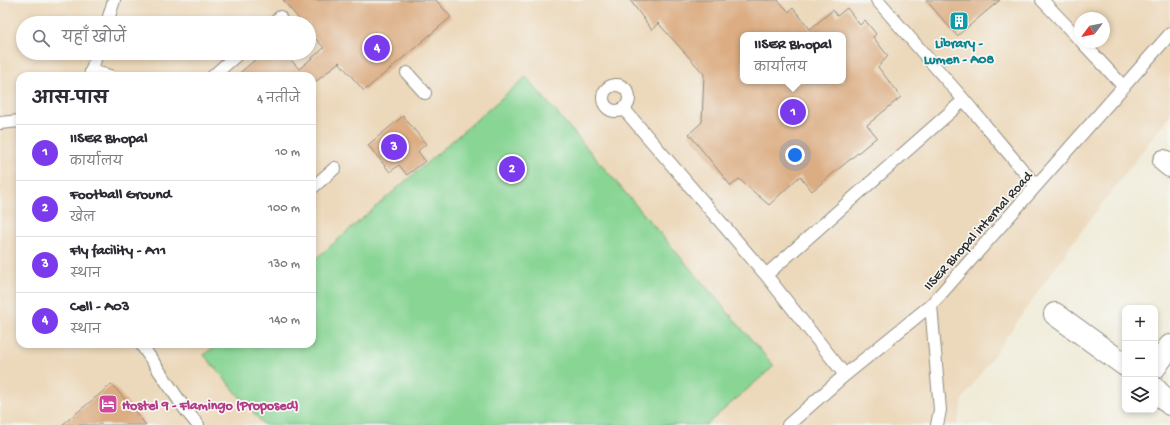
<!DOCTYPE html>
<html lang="hi">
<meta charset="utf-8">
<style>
body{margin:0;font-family:"Gochi Hand","Playpen Sans Deva",sans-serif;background:#f2f2f3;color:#2b2b33}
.controls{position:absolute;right:12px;bottom:12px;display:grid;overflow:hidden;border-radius:8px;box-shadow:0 2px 6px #0003}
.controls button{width:36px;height:36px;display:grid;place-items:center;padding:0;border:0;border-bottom:1px solid #e1e1e2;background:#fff;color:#2b2b33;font:20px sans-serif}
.compass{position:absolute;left:1074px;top:12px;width:36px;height:36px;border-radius:50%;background:#fff;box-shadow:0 2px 6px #0003;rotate:238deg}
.you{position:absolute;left:795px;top:155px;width:14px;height:14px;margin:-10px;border:3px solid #fff;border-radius:50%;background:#1a73e8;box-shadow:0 0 0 6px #1a73e833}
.badge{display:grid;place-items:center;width:26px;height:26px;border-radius:50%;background:#7c3aed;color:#fff;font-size:13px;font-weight:700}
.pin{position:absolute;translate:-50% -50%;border:2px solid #fff;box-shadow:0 1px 4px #0006}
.popup{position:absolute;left:740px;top:32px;width:106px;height:52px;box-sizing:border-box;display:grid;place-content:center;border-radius:8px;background:#fff;filter:drop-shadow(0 1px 3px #0005);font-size:13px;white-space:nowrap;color:#7c7c81}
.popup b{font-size:15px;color:#2b2b33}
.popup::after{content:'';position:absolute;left:50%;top:100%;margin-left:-8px;border:8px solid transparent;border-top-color:#fff}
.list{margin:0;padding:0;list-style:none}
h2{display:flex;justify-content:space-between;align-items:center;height:52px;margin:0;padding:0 16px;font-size:17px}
h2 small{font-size:13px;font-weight:400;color:#7c7c81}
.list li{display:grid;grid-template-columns:26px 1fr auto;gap:12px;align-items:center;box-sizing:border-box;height:56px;padding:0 16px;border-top:1px solid #e1e1e2}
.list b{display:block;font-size:15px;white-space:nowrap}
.list p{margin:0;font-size:13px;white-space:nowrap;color:#7c7c81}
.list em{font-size:13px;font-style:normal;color:#7c7c81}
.icon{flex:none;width:22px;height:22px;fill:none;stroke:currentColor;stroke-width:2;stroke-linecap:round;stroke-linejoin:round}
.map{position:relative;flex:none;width:1170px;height:425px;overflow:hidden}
.search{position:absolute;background:#fff;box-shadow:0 2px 6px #0003;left:16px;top:16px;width:300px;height:44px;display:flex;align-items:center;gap:10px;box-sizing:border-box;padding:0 14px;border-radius:22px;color:#7c7c81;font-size:15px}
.panel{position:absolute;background:#fff;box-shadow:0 2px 6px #0003;left:16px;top:72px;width:300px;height:276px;border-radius:12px}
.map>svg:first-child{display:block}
.built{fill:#ecd8ba;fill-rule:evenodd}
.green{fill:#88d594;stroke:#5a8060}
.building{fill:#dcad83;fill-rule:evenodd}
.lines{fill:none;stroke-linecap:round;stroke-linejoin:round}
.lane-casing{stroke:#8e8b81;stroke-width:14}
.street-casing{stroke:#8e8b81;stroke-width:24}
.lane{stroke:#fff;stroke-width:12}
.street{stroke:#fff;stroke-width:22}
.labels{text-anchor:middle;stroke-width:3.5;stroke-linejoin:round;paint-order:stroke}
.culture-label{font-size:14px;font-weight:bold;fill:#0d838f;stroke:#f6f6f2}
.street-label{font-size:14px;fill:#2b2b2b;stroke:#f6f6f2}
.hotel-label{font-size:14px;font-weight:bold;fill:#b23c85;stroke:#f6f6f2;text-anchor:start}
</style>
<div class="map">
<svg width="1170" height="425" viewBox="0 0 1170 425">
<rect width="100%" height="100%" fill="#f6f6f2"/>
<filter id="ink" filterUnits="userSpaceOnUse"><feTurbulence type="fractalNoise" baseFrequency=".025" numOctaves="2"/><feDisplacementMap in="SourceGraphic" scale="8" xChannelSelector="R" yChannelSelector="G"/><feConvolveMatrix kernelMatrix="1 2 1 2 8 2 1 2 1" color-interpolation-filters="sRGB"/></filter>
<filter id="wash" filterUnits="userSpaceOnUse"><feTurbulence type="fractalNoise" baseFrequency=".012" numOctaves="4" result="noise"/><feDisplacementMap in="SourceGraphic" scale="16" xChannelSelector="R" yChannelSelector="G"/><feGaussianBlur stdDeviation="0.9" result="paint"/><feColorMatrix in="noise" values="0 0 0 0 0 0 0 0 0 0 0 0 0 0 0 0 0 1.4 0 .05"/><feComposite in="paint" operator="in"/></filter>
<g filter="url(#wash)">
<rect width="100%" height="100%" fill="#f0ebd7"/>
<!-- built -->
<path class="built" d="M0,0H1170V115L1076,238L963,399L957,425H0ZM1080,18H1104V42H1080ZM23,23H309V53H23ZM743,35H843V81H743ZM20,76H312V344H20Z"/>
<!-- green -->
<path class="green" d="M526,77L774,366L706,425H264L204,355L217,344H312V262Z"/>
<g id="blocks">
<!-- building -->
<path class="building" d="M283,0H436L451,17L364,91L339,62L312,85V76H236L263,53H285L299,69L324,48L309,31V23H302Z
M630,0H778L789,12L793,8L810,29L833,10L837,16L847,8L860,25L865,20L876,34L873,37L888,56L878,67L901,97L867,125L877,137L812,191L800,176L769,205L739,179L731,186L689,134L702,122L704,74L658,23L652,30ZM743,35H843V81H743Z
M926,0H1000L957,36Z
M403,116L426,144L418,151L425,161L407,175L399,165L390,172L368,145Z
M112,384L146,425H62Z"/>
</g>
</g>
<g filter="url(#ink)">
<use href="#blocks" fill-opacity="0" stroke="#8e8b81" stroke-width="1"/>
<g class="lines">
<defs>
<path id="lane" d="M877,0L964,100L1036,186
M1042,0L1080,40
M107,23L114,0
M274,23L280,17
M1082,42L1124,87
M91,71L110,76
M407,73L425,93
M90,76L97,53
M213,76L239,53
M603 98a13 13 0 1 1 26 0a13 13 0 1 1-26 0Z
M623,108L766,275L845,375
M0,123L20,121
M312,188L335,168
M766,275L964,100
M931,305L940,410L937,425
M141,344L185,409L198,425
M788,425L845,375L931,305L1170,34"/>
<path id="street" d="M1164,161L1170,166
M1055,314L1125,365
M1155,367L1170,346
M1155,389L1170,404"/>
</defs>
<!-- lane casing -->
<use href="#lane" class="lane-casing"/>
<!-- street casing -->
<use href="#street" class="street-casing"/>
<!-- lane -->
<use href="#lane" class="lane"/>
<!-- street -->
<use href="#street" class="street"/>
</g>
</g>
<!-- icons -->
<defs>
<symbol id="building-square" viewBox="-11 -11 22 22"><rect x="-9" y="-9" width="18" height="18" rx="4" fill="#0f9aa8" stroke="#f6f6f2"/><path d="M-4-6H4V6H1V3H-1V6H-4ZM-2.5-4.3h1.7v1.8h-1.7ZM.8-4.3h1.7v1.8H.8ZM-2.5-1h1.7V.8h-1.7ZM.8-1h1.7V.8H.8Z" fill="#fff"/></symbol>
<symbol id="hotel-square" viewBox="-11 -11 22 22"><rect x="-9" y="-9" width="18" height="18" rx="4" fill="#d1479c" stroke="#f6f6f2"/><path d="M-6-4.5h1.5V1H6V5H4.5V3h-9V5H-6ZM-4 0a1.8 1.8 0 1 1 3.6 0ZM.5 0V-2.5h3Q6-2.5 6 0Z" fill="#fff"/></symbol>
</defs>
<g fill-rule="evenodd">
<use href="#building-square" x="948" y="10" width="22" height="22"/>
<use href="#hotel-square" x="97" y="393" width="22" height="22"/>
</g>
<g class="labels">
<!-- culture labels -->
<g class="culture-label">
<text x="959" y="47">Library -<tspan x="959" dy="16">Lumen - A08</tspan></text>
</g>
<!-- street labels -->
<g class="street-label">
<text transform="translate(977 230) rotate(-48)" y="5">IISER Bhopal internal Road</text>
</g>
<!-- hotel labels -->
<g class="hotel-label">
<text x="122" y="409">Hostel 9 - Flamingo (Proposed)</text>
</g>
</g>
</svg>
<div class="controls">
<button>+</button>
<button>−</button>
<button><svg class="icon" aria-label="layers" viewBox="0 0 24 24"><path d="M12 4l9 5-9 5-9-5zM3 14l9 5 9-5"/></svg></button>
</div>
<svg class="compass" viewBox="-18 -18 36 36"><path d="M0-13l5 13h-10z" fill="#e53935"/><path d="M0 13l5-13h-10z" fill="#7c7c81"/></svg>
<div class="you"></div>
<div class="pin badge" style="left:793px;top:112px">1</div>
<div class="popup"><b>IISER Bhopal</b>कार्यालय</div>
<div class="pin badge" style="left:512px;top:169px">2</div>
<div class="pin badge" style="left:394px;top:147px">3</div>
<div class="pin badge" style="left:377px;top:48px">4</div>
<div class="search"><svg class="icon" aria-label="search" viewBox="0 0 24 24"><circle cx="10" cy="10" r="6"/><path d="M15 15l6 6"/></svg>यहाँ खोजें</div>
<section class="panel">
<h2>आस-पास<small>4 नतीजे</small></h2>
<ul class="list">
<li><span class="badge">1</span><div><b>IISER Bhopal</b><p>कार्यालय</p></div><em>10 m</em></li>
<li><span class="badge">2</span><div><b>Football Ground</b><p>खेल</p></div><em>100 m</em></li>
<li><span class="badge">3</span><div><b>Fly facility - A11</b><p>स्थान</p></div><em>130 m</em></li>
<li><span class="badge">4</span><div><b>Cell - A03</b><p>स्थान</p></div><em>140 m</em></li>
</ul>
</section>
</div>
